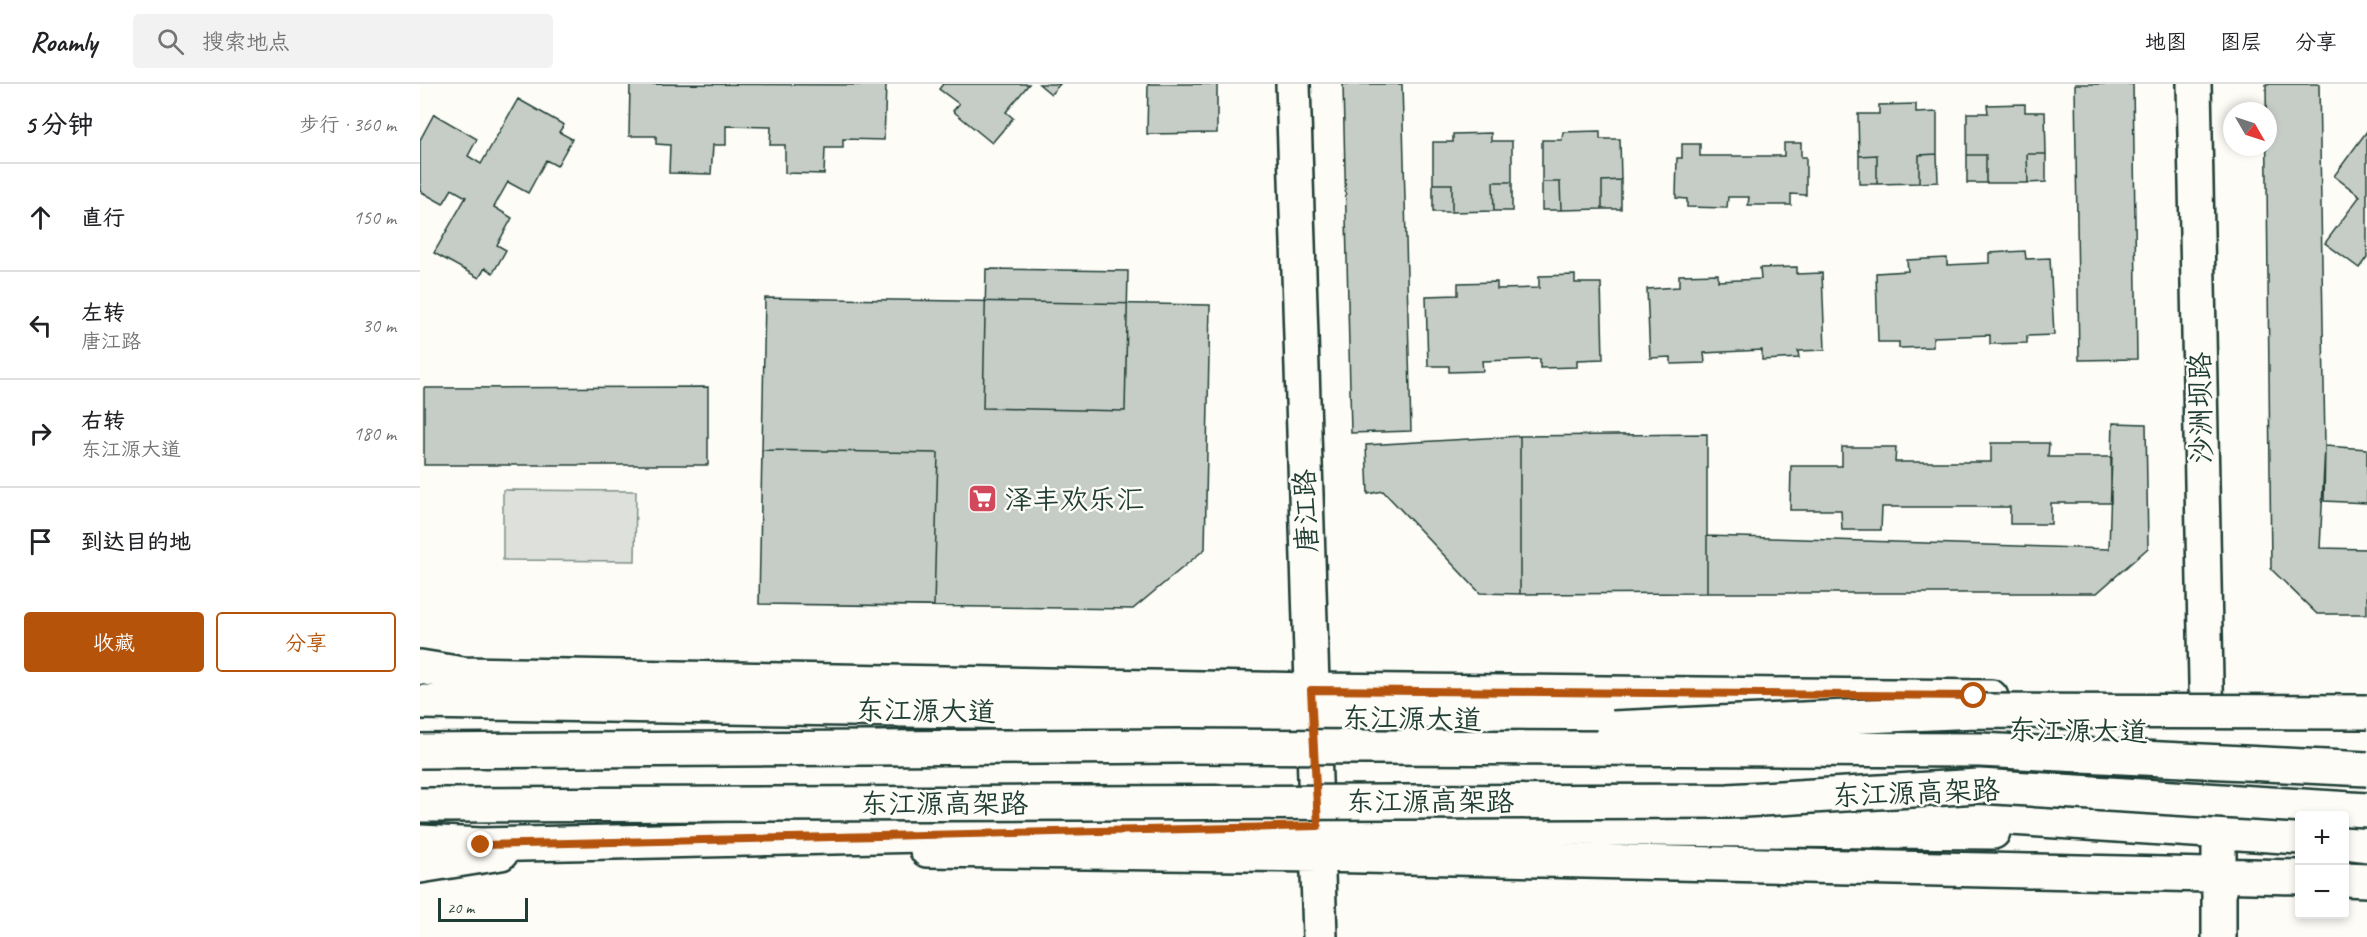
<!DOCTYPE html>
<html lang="zh">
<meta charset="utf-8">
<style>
body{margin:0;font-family:Caveat,"LXGW WenKai TC",sans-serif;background:#f2f2f2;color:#202124}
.controls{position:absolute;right:18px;bottom:18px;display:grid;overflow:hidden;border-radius:6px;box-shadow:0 3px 9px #0003}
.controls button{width:54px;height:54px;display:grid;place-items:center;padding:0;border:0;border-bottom:2px solid #e0e0e0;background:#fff;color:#202124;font:30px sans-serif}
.compass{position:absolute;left:1803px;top:18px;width:54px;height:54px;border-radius:50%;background:#fff;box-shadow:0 3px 9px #0003;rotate:129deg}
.scale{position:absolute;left:18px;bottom:15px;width:90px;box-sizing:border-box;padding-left:6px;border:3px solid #1f3d34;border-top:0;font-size:16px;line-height:21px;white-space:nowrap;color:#1f3d34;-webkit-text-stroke:4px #fdfcf7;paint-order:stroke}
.stop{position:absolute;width:18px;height:18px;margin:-14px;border:4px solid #b45309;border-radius:50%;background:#fff}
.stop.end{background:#b45309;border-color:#fff;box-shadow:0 2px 6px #0008}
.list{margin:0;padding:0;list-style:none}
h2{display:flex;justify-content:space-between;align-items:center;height:78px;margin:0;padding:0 24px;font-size:26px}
h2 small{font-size:20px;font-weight:400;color:#757577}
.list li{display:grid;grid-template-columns:39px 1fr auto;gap:18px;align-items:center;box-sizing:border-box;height:108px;padding:0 24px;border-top:2px solid #e0e0e0}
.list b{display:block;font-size:22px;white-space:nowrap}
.list p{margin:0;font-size:20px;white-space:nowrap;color:#757577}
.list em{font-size:20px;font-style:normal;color:#757577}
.actions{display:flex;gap:12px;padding:18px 24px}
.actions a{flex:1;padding:14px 0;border:2px solid #b45309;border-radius:6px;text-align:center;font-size:21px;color:#b45309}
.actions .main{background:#b45309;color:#fff}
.icon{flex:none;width:33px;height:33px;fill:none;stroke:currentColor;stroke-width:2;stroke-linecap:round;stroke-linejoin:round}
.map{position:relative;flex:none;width:1947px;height:853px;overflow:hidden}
header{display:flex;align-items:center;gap:36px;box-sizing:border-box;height:84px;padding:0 30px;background:#fff;border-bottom:2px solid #e0e0e0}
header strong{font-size:28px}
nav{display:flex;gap:33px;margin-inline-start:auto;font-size:21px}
.search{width:420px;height:54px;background:#f2f2f2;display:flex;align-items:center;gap:15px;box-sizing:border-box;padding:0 21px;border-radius:6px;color:#757577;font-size:22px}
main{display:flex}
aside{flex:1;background:#fff}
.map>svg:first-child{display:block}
.green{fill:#dde0db;stroke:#7e8e88;stroke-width:1.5}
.building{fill:#c6cdc7;stroke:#1f3d34;stroke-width:1.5}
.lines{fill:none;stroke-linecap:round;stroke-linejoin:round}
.minor-casing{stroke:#1f3d34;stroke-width:38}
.major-casing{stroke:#1f3d34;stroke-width:38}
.highway-casing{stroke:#1f3d34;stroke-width:38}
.minor{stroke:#fdfcf7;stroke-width:33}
.major{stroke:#fdfcf7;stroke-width:33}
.highway{stroke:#fdfcf7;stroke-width:33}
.highway-bridge-casing{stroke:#1f3d34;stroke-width:38;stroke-linecap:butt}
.highway-bridge{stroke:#fdfcf7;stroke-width:33}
.route{stroke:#b45309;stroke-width:8}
.labels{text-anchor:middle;stroke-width:5;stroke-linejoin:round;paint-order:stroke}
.street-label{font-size:28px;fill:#1f3d34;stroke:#fdfcf7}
.poi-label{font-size:28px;fill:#1f3d34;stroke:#fdfcf7;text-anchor:start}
</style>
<header>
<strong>Roamly</strong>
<div class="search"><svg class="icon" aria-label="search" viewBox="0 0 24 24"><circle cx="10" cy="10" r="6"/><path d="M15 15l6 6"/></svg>搜索地点</div>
<nav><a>地图</a><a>图层</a><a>分享</a></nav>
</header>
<main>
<aside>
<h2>5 分钟<small>步行 · 360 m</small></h2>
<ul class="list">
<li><svg class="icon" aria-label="ahead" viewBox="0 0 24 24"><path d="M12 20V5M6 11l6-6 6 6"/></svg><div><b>直行</b></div><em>150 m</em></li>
<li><svg class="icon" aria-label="left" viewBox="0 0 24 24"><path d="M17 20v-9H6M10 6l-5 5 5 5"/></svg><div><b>左转</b><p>唐江路</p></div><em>30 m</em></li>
<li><svg class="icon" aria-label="right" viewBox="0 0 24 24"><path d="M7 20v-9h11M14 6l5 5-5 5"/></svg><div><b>右转</b><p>东江源大道</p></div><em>180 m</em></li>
<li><svg class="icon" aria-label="arrive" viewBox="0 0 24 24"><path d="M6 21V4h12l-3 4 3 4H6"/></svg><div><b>到达目的地</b></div></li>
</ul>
<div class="actions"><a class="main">收藏</a><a>分享</a></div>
</aside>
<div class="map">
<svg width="1947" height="853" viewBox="0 0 1947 853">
<rect width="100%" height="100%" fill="#fdfcf7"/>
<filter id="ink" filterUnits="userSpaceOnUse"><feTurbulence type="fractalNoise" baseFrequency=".0167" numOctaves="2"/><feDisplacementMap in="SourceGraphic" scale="12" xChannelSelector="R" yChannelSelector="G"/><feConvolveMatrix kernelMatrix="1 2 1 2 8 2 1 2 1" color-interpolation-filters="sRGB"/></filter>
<g filter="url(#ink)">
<!-- green -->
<path class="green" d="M83,406L216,407L215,477L83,476Z"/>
<!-- building -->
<path class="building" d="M210,0L466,1L464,56L423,55V64H405L404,90L365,89V61H350L351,43L306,42V61H293L291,90L249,89L250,61L236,60V52H209Z
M523,0H609L586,28L593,34L572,59L533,27L539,20L519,5Z
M619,0H640L631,10Z
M728,0H797V49L727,50Z
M923,0H982L991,347L931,349Z
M1655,0H1713L1717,275L1659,276Z
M1846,0H1899L1905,362L1900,464L1947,465V530H1897L1851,485Z
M98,15L144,41L139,48L152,55L137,82L126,76L108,109L88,98L74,123L92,134L77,161L86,166L73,189L65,184L59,194L14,169L46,113L32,105L23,120L0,107V56L14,30L57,55L48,72L61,80Z
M1496,20V29L1517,28V70L1499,71V99L1457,100V71L1439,72L1438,30H1459V21Z
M1605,20V28H1625L1626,70H1607L1608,99H1566V71H1547V29H1568L1567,21Z
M1180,47V55H1200L1201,96L1182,97V125L1141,126L1140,98H1122V56H1142L1143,48Z
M1947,47V173L1939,184L1905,159L1940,112L1914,92Z
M1071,49V57H1092V98H1073L1074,127L1032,128V100H1013V58H1033V50Z
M1364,59H1381V73H1386V111L1371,110V121H1328L1329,113H1308L1307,124L1267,123V115L1256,114L1257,74H1262V60H1280V72H1364Z
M1517,70L1518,98L1499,99V71Z
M1607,70H1626V98L1608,99Z
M1457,71V100H1439V72Z
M1547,71H1566V99H1547Z
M1201,96V125H1182V97Z
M1073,98H1092V127H1074Z
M1122,98H1140L1141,126H1122Z
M1013,100H1032V128H1013Z
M1605,167L1606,175L1630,174L1634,251L1607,252V259L1570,260V251L1513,253V263L1479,264V258H1458L1456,189L1488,187L1487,176L1527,174V181L1569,179V169Z
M1377,183V190L1402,189L1405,266L1378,267L1379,274L1342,276V266L1284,269L1285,279L1251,280V273L1230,274L1227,205L1259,203V191L1298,190V197L1341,195L1340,184Z
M566,185L708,187L705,327L563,324Z
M1155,191V199H1181L1183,275L1157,276V283L1120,284V275L1062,277L1063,287L1029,288V282H1008L1006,212L1038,211V199L1077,198V205L1119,204V192Z
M345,214L790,221L785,465L713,525L339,520Z
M288,303V381H4V304Z
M1693,339L1726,340L1728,464L1677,509H1287V452L1689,465Z
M1287,350V509L1100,510V352Z
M1100,352V510L1060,509L963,407L948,410L946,361Z
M1571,359H1629L1628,373H1691V419H1631V440H1590V423H1462L1461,446H1422L1421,426H1370L1371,382H1422V363H1476L1475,378H1571Z
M1905,362L1947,365V419L1904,417Z
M342,366L518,369L514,522L339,520Z"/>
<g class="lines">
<defs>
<path id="minor" d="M873,0L900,853
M1774,0L1787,648
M0,583L43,590L891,606L1571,613
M507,766L898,771L1880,793
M0,782L81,769
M1924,795L1947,796
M1799,853V762"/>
<path id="major" d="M0,618L1223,638
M1502,643L1787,648L1947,658
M0,758L61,761L898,742L1573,748"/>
<path id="highway" d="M1408,722L1880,753
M1924,758L1947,761"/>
</defs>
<!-- minor casing -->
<use href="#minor" class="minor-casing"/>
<!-- major casing -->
<use href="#major" class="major-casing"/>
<!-- highway casing -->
<use href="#highway" class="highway-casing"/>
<!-- minor -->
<use href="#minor" class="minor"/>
<!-- major -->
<use href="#major" class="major"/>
<!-- highway -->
<use href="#highway" class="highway"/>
<defs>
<path id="highway-bridge" d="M1193,644L1555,627L1947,628
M0,667L760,662L1560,666L1947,685
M0,721L1308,717L1559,702L1947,726"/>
</defs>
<!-- highway-bridge casing -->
<use href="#highway-bridge" class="highway-bridge-casing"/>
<!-- highway-bridge -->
<use href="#highway-bridge" class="highway-bridge"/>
</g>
</g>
<g class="lines" filter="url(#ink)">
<!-- route -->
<path class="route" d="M61,761L898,742L891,606L1554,612"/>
</g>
<!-- icons -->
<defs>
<symbol id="supermarket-square" viewBox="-11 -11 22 22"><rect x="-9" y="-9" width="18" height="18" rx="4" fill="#d1495b" stroke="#fdfcf7"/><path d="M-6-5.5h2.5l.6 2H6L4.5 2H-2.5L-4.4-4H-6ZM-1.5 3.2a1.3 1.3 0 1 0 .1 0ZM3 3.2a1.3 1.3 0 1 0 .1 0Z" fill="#fff"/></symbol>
</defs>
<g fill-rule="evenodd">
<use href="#supermarket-square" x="546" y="398" width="33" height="33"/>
</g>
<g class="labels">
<!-- street labels -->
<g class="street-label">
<text transform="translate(1780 324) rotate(-91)" y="10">沙洲坝路</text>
<text transform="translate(885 427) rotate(-92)" y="10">唐江路</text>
<text transform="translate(506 626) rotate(1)" y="10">东江源大道</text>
<text transform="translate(992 634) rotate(1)" y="10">东江源大道</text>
<text transform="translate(1658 646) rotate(1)" y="10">东江源大道</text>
<text transform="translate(1496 708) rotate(-2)" y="10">东江源高架路</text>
<text x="1010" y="727">东江源高架路</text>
<text x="524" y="729">东江源高架路</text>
</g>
<!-- poi labels -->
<g class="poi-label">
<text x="584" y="425">泽丰欢乐汇</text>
</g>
</g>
</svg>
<div class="controls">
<button>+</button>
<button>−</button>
</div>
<svg class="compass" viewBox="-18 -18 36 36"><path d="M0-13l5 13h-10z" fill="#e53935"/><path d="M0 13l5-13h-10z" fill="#757577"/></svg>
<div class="scale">20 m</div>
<div class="stop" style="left:1554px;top:612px"></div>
<div class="stop end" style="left:61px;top:761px"></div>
</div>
</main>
